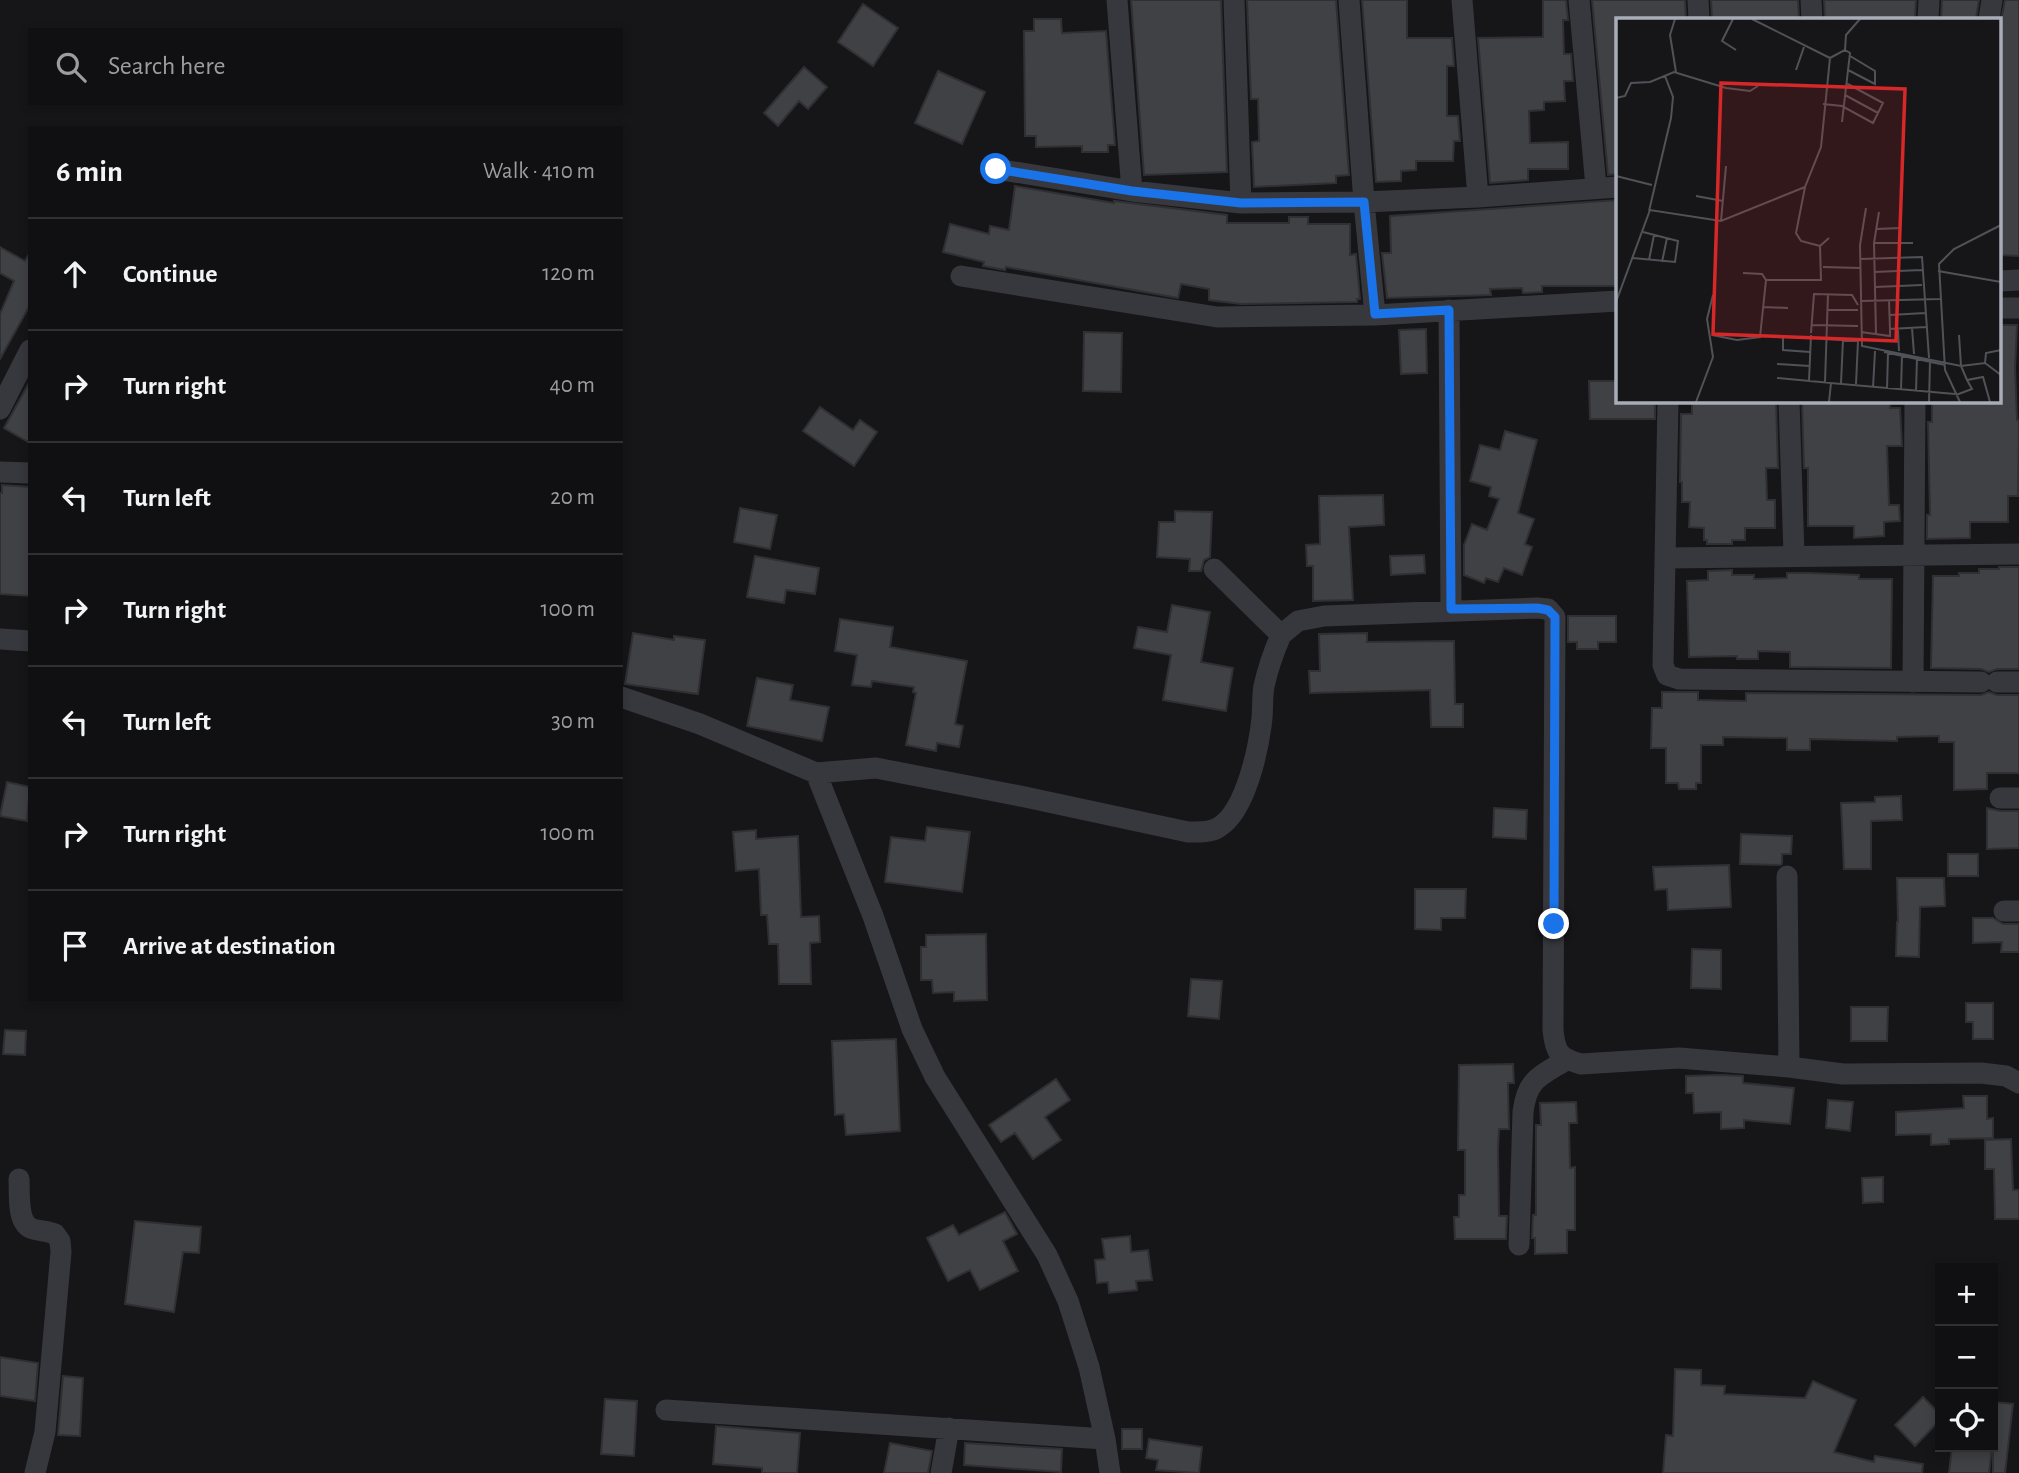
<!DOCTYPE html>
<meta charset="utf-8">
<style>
body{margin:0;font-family:"Alegreya Sans",sans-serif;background:#19191b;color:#f1f3f6}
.controls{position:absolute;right:21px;bottom:21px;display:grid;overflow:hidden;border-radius:0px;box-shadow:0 4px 10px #0003}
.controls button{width:63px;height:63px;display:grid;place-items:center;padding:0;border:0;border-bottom:2px solid #303032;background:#101012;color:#f1f3f6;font:35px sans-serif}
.stop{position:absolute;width:21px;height:21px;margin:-16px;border:5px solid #1a73e8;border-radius:50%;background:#fff}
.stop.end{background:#1a73e8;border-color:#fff;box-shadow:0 2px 7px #0008}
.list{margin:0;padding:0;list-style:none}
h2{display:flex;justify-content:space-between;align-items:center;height:91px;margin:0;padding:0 28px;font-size:30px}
h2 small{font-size:23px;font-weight:400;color:#9c9d9f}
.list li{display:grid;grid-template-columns:46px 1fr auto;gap:21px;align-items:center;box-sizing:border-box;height:112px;padding:0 28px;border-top:2px solid #303032}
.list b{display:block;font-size:26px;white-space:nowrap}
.list em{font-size:23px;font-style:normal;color:#9c9d9f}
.icon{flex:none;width:38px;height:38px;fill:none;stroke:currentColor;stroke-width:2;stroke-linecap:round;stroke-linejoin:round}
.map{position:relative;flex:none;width:2019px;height:1473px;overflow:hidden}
.search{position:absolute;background:#101012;box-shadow:0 4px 10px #0003;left:28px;top:28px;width:595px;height:77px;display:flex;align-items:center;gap:18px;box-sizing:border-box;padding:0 24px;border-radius:0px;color:#9c9d9f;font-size:26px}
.panel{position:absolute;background:#101012;box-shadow:0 4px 10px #0003;left:28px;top:126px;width:595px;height:875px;border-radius:0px}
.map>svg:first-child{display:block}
.building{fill:#404145;stroke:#303034;stroke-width:2}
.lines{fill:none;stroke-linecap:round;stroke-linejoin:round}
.street{stroke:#37383d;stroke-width:21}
.route{stroke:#1a73e8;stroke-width:9}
.inset-road{fill:none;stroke:#505258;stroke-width:2}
.view{fill:#d62828;fill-opacity:0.15;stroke:#d62828;stroke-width:3.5}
.inset-edge{fill:none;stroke:#a8adb8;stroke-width:3.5}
</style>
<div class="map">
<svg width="2019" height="1473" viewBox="0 0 2019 1473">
<rect width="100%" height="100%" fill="#161618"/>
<!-- building -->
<path class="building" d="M1131,0H1221L1227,172L1144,175Z
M1247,0H1336L1349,175L1336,176V183L1254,187L1252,142L1259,141L1258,99H1251Z
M1362,0H1407V38H1452L1454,66H1447V116H1458L1460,141H1454L1453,161H1416V170L1401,171V181L1376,182Z
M1543,0H1566L1568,20H1563L1564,54H1571L1573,81H1564L1565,101L1544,102V110L1529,111L1530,143L1568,142V169H1528V180L1490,183L1478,38L1543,37Z
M1592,0H1685L1686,19H1618V174L1608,175Z
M1711,0H1798L1799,19H1712Z
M1824,0H1916L1915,19H1825Z
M1942,0H1979L1976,19H1941Z
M2005,0H2019V256L2000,255V26Z
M863,4L898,28L873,66L838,42Z
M1034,19H1061L1062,33L1106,31L1115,145H1108V152H1082V146L1036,147V136H1025L1024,31H1034Z
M804,67L827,87L808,109L799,101L778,126L764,113Z
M938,71L985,92L962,144L915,123Z
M1015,186L1114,203V201L1227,215V223H1289V217H1308V224H1350V255L1356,254L1360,299H1357V302L1241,304L1209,300V289L1181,284L1178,298L1006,267L1005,270L983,266L984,262L943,252L950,224L989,234L990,226L1009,230Z
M1618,200V286H1542V292L1523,293L1522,288L1490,289L1491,295L1387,298L1382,253H1391L1390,216Z
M0,247L25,261L30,252V305L0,359V314L14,281L0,273Z
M2000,325H2017L2015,368L2017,420H2019L2018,496H2008V522H1970V538L1927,539V515H1930L1928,422H1932V401H2000Z
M1426,329L1427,373L1401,374L1399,330Z
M1084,332L1122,333L1121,392L1083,391Z
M30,381V443L4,428Z
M1589,381H1618V401H1655V419H1590Z
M1692,401H1776L1778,468H1766L1767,500H1775V528H1745V540H1732V544H1707V540H1704V528L1689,527L1690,502H1682V482H1680L1681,414H1692Z
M1802,401H1890V408H1900L1902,446H1887L1889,505H1899L1900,521L1884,522V536L1854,538V526H1808V468H1804Z
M820,407L853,430L860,420L877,432L854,466L803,431Z
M1505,431L1537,440L1518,513L1534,519L1525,544L1532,547L1522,575L1504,568L1498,582L1486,578L1484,583L1464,575V545L1472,524L1487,530L1499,499L1489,496L1491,487L1470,481L1480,445L1500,450Z
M2,485L30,487V596L0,594V493H2Z
M1383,495L1384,525L1349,527L1353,600L1313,601V566H1307L1306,545L1320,544L1319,496Z
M740,508L777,515L770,549L734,542Z
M1175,511L1212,512L1210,557L1204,560L1201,571H1189L1190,559L1157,557L1159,522H1175Z
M1424,555L1425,573L1391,575L1390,556Z
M755,556L819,568L815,594L786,590L784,603L747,597Z
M1999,567H2019V669H1997L1989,672L1981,669L1931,668L1933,576H1959V573H1979V569H1999Z
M1732,570V575H1754V579L1787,578V573H1809L1859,575V579H1892L1891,668L1790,667V652L1758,651V659H1737V656L1689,657L1687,581L1708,580V571Z
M1172,605L1210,612L1201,662L1233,668L1226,711L1163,700L1171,655L1134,648L1138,627L1167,632Z
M1568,616H1616V642H1598V649H1577V642H1568Z
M840,619L893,627L890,647L967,661L955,724L963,726L959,747L937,743L936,751L906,745L916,693L913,692L914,687L872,681L871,687L852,685L857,655L835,651Z
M633,633L674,640V636L705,640L698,694L625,684Z
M1367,633V642L1454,641L1455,704H1463V727H1431L1430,690L1310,693L1309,671H1320L1319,634Z
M757,678L793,685L790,700L829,707L822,741L747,726Z
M1662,692H1698V700L1746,701V693L1981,695L1989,692L1997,695H2019V773H1987V789L1954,790V742H1939V736L1897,737V741L1810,739V750H1787V738L1723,737V745H1701V783H1696V789H1679L1678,783H1666V748H1651L1652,708H1662Z
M7,782L30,787L27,821L0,816Z
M1901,796L1902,820L1871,821V869H1844L1841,803L1875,802V797Z
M1494,808L1527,810L1526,839L1493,837Z
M1987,808L2000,811H2019V848L1987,849Z
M927,827L970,832L962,892L885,882L891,837L925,841Z
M756,830V839L798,836L801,917L819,916L820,942L810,943L811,984H779L778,944H769L767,915H761L759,869L736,871L733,832Z
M1741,834L1792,836L1791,854H1782V864L1780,865L1740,864Z
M1948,854H1978V876H1948Z
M1729,865L1731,907L1668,910L1667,889L1655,890L1653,867Z
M1897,878H1944L1945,906L1920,907L1919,957L1896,956L1897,922H1898Z
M1415,889H1466L1465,918H1441V930L1415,929Z
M1973,918H1993L2003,924H2019V952H2001L2002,942L1973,943Z
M986,934L987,1000L954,1001V992L933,993L932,980H921V947H926V935Z
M1692,949L1721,950V989L1691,988Z
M1191,979L1222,981L1219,1019L1188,1016Z
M1966,1003H1993V1039H1973V1022H1966Z
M1851,1007H1888L1887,1041H1851Z
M5,1030L26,1031L25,1055L3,1054Z
M896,1039L900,1131L846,1135L844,1114L835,1115L832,1041Z
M1513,1064L1514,1083H1508L1509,1129H1499L1498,1149L1499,1216H1507L1506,1239H1455L1454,1217H1459V1195H1465V1150H1458L1459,1065Z
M1720,1075L1743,1076V1083L1794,1088L1790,1124L1744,1120V1128L1721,1129V1112L1694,1113L1693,1093H1686V1076Z
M1056,1079L1070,1100L1045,1117L1061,1140L1033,1159L1015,1133L1001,1142L989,1125Z
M1963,1096H1987V1119L1993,1118V1138L1949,1139V1144L1931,1145V1134L1896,1135V1112L1964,1108Z
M1828,1100L1853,1102L1850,1131L1826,1128Z
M1576,1102L1577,1123H1569L1570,1168L1575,1167V1230H1567V1253L1535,1254V1238H1532L1533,1215H1536V1125H1541L1540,1103Z
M2011,1139L2013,1190H2019V1219H1995L1994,1169H1985V1140Z
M1883,1177V1202L1863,1203L1862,1178Z
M1005,1212L1017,1234L1003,1241L1018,1271L980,1290L970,1270L948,1281L927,1238L953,1225L959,1235Z
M135,1221L201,1227L199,1253L183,1252L174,1312L125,1304Z
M1130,1236L1131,1252L1148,1250L1152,1280L1136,1281L1137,1290L1109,1293L1108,1282L1097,1283L1095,1260L1105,1259L1102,1239Z
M0,1357L38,1363L35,1401L0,1396Z
M1675,1369L1701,1370V1385L1725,1386L1724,1394L1805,1398L1813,1381L1856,1400L1834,1452L1874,1462L1875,1456L1923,1464L1922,1473H1663L1666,1435L1673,1436Z
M63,1376L83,1378L80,1436L58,1435Z
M1923,1397L1940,1414V1420L1915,1446L1895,1425Z
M605,1399L637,1401L634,1456L601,1454Z
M1993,1402L2013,1404L2005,1473H1993Z
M716,1426L800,1433L797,1473H762V1468L713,1464Z
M1122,1429H1142V1449H1122Z
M1149,1439L1202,1447L1199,1473L1156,1470L1158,1460L1146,1458Z
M890,1443L932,1451L928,1473H884Z
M965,1443L1062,1449L1061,1472L964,1465Z
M1952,1447H1992L1989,1473H1949Z"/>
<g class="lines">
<!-- street -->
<path class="street" d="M1117,0L1132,191
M1234,0L1241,203
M1349,0L1364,202L1375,315
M1462,0L1478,197
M1579,0L1596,187
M1698,0L1699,19
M1811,0L1812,19
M1928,19L1929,0
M1989,19L1992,0
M996,169L1132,191L1241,203L1364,202L1478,197L1618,187
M961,276L1217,317L1375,315L1618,301
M2000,281L2019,280
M2000,308H2019
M1449,310L1451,609
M1668,401L1663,665L1667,675L1679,679L1981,682
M1789,401L1794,555
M0,409L30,350
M0,472L30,473
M1666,558L2019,554
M1214,569L1281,635L1298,621L1324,616L1537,608L1548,609L1555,617L1553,1030C1555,1052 1559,1058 1581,1064L1679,1058L1789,1067L1843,1074L1981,1073L2006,1076L2019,1083
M0,639L30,641
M1913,682L1915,401
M1997,682H2019
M621,697L700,724L816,773L876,768L1025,797L1188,832C1197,832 1211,833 1219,827C1246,811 1259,747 1262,718C1263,708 1262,697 1264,686C1268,668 1274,651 1281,635
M816,773L873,916L912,1029L935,1077L1047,1255L1068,1301L1089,1367L1105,1439L1110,1473
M2000,798H2019
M1787,876L1789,1067
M2004,911H2019
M19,1179C20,1194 16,1224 33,1229C40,1231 48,1231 55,1234L60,1241L61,1252L45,1432L35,1473
M1519,1245L1523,1112C1527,1079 1539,1077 1566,1060
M666,1410L1105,1439
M941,1473L949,1428"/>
</g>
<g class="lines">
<!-- route -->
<path class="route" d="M996,169L1132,191L1241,203L1364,202L1375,314L1449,310L1451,609L1537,608L1548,610L1555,617L1554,924"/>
</g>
<!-- overview -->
<g transform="translate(1616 18)">
<rect width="385" height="385" fill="#161618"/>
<path class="inset-road" d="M59,1L54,17L60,54M117,1L106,23L120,32M136,1L214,40L229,32L230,17L244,1M180,52L188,29M232,52L259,66V53L234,38M229,77L262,95M0,80L9,78L15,65L34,64L58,54L110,70L134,73L142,68M207,86L226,88L257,105L267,85L230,65M226,104L234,35L229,32M0,158L36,167M80,178L107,183M250,190L244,227L246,328L345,348L369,345L385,357M33,193L55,100L57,79L49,58M105,203L110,148M260,211L285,210M258,225H297M204,228L185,223L180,215L189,169L205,129L214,40M17,240L59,244L62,223L27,214M244,241L306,239L313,340M33,242L38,217M46,244L51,220M207,249L244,250M322,253L385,264M258,254L306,252M127,255L146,256L150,262M259,269L306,267M245,283L324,281M273,283L274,311M0,284L34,192L105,203L189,169M148,289L172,290M212,292H242M274,297L309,295M196,307L242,308M296,310L298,336M282,312L283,333M245,314L274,318V311L310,309M195,315L198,276L236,277L242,287M260,316L258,225L263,194M96,317L121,322L144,319L150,262H205L204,228L213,220M167,317V332L194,334M343,317L345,348L351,362L367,359L374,384M211,321L242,323L240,366M268,334L329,347M369,345L370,335L385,332M161,346L194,348M161,360L215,365M193,363L195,317M209,364L212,276M225,365L227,322M257,370L259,333M271,371L272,335M285,372L286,337M300,374L301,340M340,377L356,371L351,362M80,384L97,339L91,301L97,277M213,384L215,365L339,376M313,384L314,343M344,384L329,352L323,246L338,231L385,207"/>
<path class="view" d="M105,65L289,71L280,323L97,316Z"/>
<rect width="385" height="385" class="inset-edge"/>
</g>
</svg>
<div class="controls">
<button>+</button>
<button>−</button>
<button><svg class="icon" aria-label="locate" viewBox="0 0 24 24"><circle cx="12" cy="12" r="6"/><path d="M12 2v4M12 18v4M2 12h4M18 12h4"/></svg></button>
</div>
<div class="stop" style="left:996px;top:169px"></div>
<div class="stop end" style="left:1554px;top:924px"></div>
<div class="search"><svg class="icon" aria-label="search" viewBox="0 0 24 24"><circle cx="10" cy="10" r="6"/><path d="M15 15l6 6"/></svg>Search here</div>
<section class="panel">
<h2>6 min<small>Walk · 410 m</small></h2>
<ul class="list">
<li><svg class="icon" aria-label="ahead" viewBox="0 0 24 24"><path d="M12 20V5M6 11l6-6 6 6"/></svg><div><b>Continue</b></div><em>120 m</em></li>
<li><svg class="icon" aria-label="right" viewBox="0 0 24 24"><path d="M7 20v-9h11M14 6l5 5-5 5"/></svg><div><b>Turn right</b></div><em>40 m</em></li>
<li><svg class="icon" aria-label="left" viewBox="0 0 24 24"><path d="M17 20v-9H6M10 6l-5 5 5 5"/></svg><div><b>Turn left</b></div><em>20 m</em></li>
<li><svg class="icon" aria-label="right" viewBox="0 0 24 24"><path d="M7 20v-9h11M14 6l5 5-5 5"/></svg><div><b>Turn right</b></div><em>100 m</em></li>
<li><svg class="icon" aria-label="left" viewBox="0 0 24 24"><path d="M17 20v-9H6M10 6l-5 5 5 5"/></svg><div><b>Turn left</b></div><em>30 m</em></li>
<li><svg class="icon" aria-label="right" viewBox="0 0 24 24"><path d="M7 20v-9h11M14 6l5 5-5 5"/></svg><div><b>Turn right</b></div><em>100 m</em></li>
<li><svg class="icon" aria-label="arrive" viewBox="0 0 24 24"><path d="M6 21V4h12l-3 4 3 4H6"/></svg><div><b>Arrive at destination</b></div></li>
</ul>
</section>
</div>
